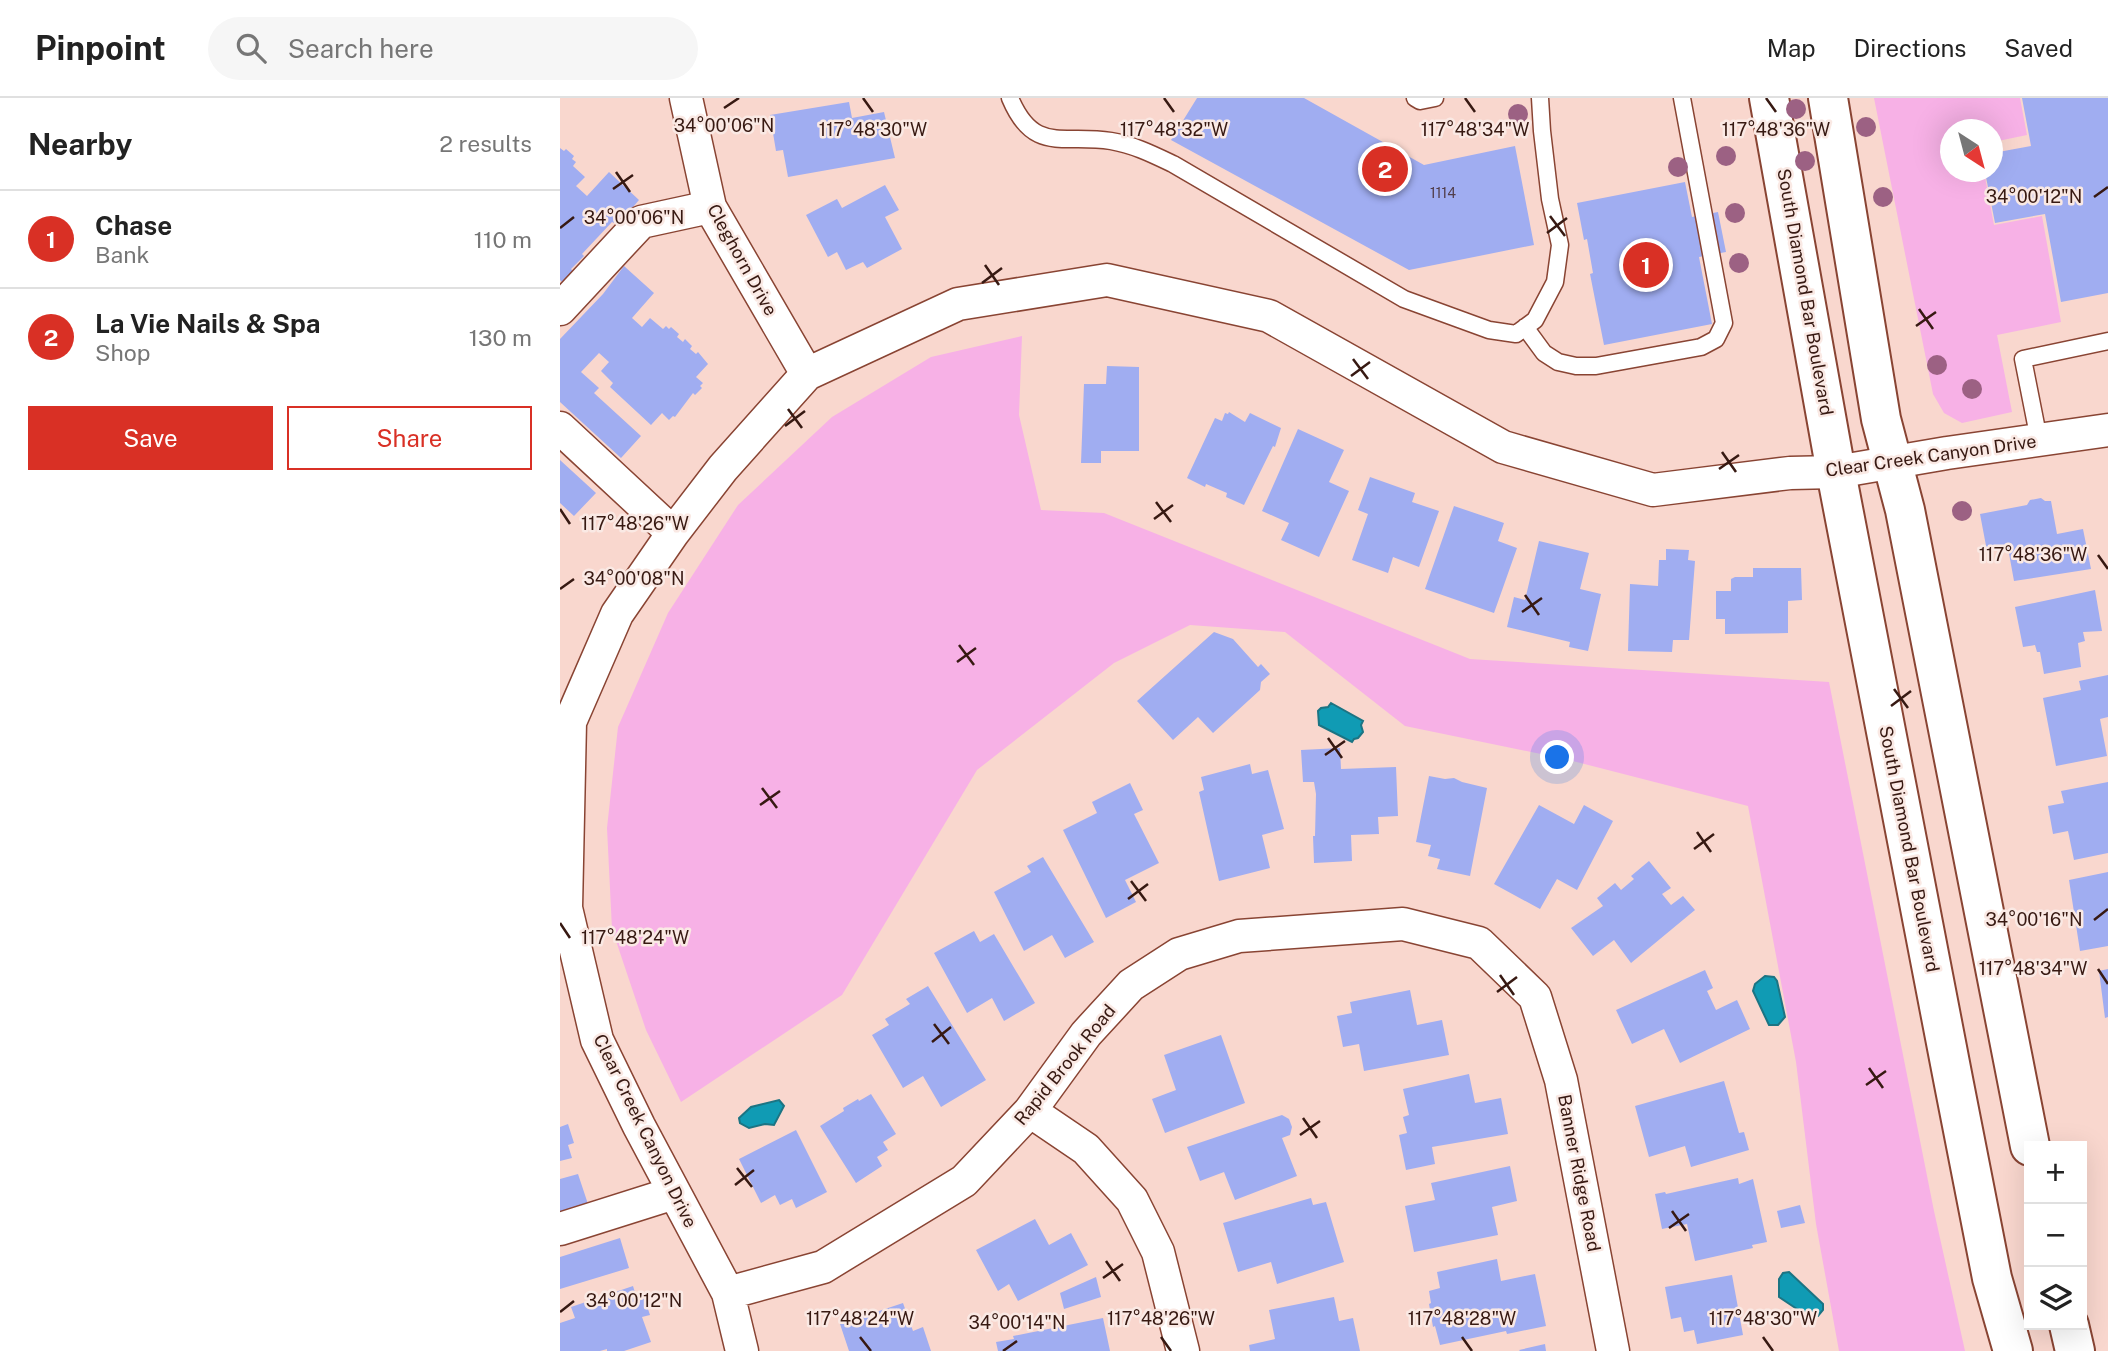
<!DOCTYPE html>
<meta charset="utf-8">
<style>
body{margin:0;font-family:"Public Sans",sans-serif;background:#f6f6f6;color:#222}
.controls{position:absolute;right:21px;bottom:21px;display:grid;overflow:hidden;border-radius:0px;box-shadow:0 7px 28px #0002}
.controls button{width:63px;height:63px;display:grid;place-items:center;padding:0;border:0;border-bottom:2px solid #e0e0e0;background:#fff;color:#222;font:35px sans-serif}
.compass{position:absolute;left:1380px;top:21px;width:63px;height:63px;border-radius:50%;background:#fff;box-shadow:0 7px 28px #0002;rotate:144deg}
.you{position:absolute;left:998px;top:660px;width:24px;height:24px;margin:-18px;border:5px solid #fff;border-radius:50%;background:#1a73e8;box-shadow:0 0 0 10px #1a73e833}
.badge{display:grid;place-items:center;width:46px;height:46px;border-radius:50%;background:#d93025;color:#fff;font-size:23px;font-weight:700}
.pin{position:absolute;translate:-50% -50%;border:4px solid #fff;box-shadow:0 2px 7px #0006}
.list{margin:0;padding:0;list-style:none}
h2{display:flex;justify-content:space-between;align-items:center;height:91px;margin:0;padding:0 28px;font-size:30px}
h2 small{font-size:23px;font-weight:400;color:#767676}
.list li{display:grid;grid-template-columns:46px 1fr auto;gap:21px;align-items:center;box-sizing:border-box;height:98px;padding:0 28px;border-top:2px solid #e0e0e0}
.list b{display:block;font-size:26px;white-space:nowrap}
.list p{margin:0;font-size:23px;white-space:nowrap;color:#767676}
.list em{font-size:23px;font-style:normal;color:#767676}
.actions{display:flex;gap:14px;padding:21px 28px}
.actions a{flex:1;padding:16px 0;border:2px solid #d93025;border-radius:0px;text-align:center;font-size:24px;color:#d93025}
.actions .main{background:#d93025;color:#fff}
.icon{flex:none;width:38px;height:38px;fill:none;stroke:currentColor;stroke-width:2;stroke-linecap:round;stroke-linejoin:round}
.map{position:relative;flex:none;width:1548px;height:1253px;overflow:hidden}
header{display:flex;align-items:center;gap:42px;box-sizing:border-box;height:98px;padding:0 35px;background:#fff;border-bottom:2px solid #e0e0e0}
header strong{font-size:33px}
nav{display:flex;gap:38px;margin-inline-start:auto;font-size:24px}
.search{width:490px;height:63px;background:#f6f6f6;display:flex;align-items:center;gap:18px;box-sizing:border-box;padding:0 24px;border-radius:38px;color:#767676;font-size:26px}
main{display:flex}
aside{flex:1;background:#fff}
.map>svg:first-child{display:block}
.green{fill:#f7b1e6}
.water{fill:#109bb4;stroke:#1c7483;stroke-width:2}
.building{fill:#a0adf1}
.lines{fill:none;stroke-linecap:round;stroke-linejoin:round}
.lane-casing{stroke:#894433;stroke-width:19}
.street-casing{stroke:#894433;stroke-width:35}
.secondary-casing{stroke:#894433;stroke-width:42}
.lane{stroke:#fff;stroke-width:16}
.street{stroke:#fff;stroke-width:32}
.secondary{stroke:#fff;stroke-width:38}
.tree{fill:#9c6183}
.ticks{fill:none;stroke:#371912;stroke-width:2.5}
.labels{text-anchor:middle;stroke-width:5;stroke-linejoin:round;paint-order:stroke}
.number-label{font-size:14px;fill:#513e4a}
.street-label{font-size:18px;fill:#371912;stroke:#fae9e4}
.ticks-label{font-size:18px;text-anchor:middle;fill:#371912;stroke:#fae9e4;stroke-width:5;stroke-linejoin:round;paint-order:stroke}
</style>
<header>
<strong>Pinpoint</strong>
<div class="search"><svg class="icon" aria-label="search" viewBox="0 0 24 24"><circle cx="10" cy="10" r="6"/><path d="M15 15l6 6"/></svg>Search here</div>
<nav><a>Map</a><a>Directions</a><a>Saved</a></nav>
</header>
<main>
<aside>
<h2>Nearby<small>2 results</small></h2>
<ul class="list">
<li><span class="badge">1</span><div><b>Chase</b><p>Bank</p></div><em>110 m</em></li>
<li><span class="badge">2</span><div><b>La Vie Nails &amp; Spa</b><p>Shop</p></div><em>130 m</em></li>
</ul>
<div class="actions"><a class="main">Save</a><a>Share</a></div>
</aside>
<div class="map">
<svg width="1548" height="1253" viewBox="0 0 1548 1253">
<rect width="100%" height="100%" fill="#f9d7ce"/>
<!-- green -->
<path class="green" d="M1314,0H1460L1467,37L1433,44V32H1391V74H1424L1434,127L1482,118L1501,224L1437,237L1452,314L1402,325L1384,315L1373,296Z
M462,238L459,317L481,412L544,415L910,561L1269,584L1374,1113L1405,1253H1279L1256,1126L1236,964L1188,708L1005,661L845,628L725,534L630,527L554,565L417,672L282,897L121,1004L86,932L52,831L47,730L58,629L108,515L178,407L272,319L371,259Z"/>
<!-- water -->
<path class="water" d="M771,605L803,623L801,627L803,634L798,640L794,641L792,644L759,627L758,613L761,610L768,609Z
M1205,878L1214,879L1217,883L1225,919L1218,927H1209L1193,893L1195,886Z
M219,1002L224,1008L214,1027L205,1026L189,1030L180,1025L179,1020L191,1009Z
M1229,1174L1263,1206V1212L1258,1218L1246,1217L1219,1199V1181L1223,1175Z"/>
<!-- building -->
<path class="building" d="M637,0H744L864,67L955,48L974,147L849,172L611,42Z
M1462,0H1548V195L1501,204L1485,116L1435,125L1425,74H1433V55L1471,48Z
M289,4L292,20L324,14L335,60L228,79L223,52L216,53L210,17Z
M0,50L4,53L6,51L14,58L12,61L16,64L13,68L25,79L16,88L27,98L49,74L79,102L68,115L65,113L54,125L52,124L22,156L24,158L11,171L13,173L2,184L0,182Z
M1125,84L1132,119L1158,114L1166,154L1139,159L1152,226L1044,247L1030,176L1033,175L1027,141L1024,142L1017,105Z
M325,87L339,112L325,119L342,151L307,170L303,164L286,172L277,154L268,159L246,117L277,101L282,110Z
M64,168L94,195L72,220L82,229L90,220L103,231L106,228L109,231L111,229L119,236L117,239L123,244L125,241L132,248L130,251L136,256L138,254L148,266L136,279L143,285L140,288L142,290L135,297L133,295L115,319L113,318L109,322L102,315L91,327L50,289L53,285L41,273L49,264L39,255L21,274L39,290L34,295L81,338L61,360L0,304V241L43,196Z
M547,268L579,269V353H541V365H521L524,286H546Z
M669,314L685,324L690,315L721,330L715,349L713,348L684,407L666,399L667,395L646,386L645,389L627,380L655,320L662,323L665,315L668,316Z
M738,331L784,352L769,384L789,393L759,459L721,442L729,425L702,413Z
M0,362L36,395L14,418L0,405Z
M810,379L855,395L852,404L879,413L859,469L833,459L828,475L792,462L808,416L798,412Z
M1481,400L1485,403H1491L1497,436L1523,431L1531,471L1454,483L1448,450L1427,453L1420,416L1467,407L1470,402Z
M894,408L944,425L938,443L957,450L934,515L865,491Z
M979,443L1029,455L1020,491L1041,496L1028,553L1009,549L1010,544L947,529L954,499L965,502Z
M1106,451L1129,452L1128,462L1135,463L1129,542H1113L1112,554L1068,553L1070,486L1098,488L1099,462H1106Z
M1193,470H1241L1242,502L1228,503V535L1165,536V521H1156V493H1171V481L1175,479H1193Z
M1535,492L1542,533L1523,534L1525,543L1518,545L1521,569L1484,576L1480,554H1477L1475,547L1463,549L1455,509Z
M654,534L673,541L698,569L701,566L710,576L701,584L700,592L653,635L638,619L613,642L577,603Z
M1548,577V619L1540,621L1547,658L1496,668L1483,600L1521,592L1519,583Z
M780,650L781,671L836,669L838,718L818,719L819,736L791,737L792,763L754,765L753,738H755L756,696L754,684H743L741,652Z
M690,666L692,676L708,672L724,731L702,737L710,770L659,783L639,694L644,692L641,679Z
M869,678L885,681L894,680L902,684L927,690L910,778L877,771L880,761L868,758L871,747L856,744Z
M1548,684V755L1514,762L1508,733L1493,736L1488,708L1504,705L1501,693Z
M570,685L583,712L574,716L599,765L565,782L576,804L546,820L503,732L537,715L532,704Z
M979,707L1014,726L1024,707L1053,723L1017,792L997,781L980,811L934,786Z
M483,759L534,844L505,860L492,837L464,853L434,794L471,774L467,768Z
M1089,763L1111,790L1102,796L1111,807L1123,798L1135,812L1071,865L1054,842L1033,858L1011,830L1043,808L1037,800L1055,785L1061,792L1074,781L1071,778Z
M1548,774V848L1520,853L1509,782Z
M414,833L420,844L434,836L475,905L444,923L432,900L407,915L374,855Z
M1548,871V919L1545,920L1539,873Z
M1145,872L1153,890L1147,893L1156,912L1177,902L1190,931L1120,965L1104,931L1072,946L1056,912Z
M368,888L426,982L381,1009L363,978L343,990L312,937L329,927L325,921L350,906L346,901Z
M850,892L857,927L882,922L889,957L804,973L799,946L783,949L777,918L792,915L790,904Z
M661,937L685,1005L605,1035L592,1001L616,992L604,957Z
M909,976L915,1005L941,1000L948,1036L872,1049L875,1066L846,1072L839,1037L847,1035L843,1019L849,1017L843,991Z
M1164,983L1179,1035L1184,1034L1189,1052L1131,1069L1125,1048L1089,1059L1075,1008Z
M311,996L336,1036L323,1044L328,1052L317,1059L322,1068L296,1085L260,1028L284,1013L283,1010L298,1001L299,1003Z
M722,1017L729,1021L732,1029L730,1037L722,1040L737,1078L675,1102L664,1074L640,1083L627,1049Z
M8,1026L14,1045L8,1047L12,1060L0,1063V1029Z
M236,1032L267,1094L236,1110L232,1101L220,1107L215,1097L201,1105L179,1061Z
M950,1068L957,1103L932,1109L938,1137L854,1154L845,1108L875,1102L871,1085Z
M18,1076L28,1106L0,1115V1081Z
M1178,1080L1179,1086L1193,1081L1207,1144L1192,1147L1193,1150L1135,1163L1127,1126L1102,1131L1095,1096L1105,1094L1106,1096Z
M751,1100L753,1107L766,1104L784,1164L717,1186L711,1164L678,1174L663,1125Z
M1240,1107L1245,1125L1221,1130L1217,1113Z
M475,1121L489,1147L511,1135L528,1167L458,1203L449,1186L438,1193L416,1152Z
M60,1140L69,1170L0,1191V1159Z
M937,1161L941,1183L975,1176L986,1228L947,1236L946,1233L880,1247L875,1228L873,1229L869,1206L871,1205L869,1193L880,1190L877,1174Z
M1172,1177L1183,1237L1137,1246L1134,1232L1124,1234L1121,1219L1111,1221L1105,1189Z
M536,1179L541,1199L504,1211L500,1195Z
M73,1188L77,1201L84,1199L90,1217L82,1219L91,1244L64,1253H47V1251L40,1253H0V1225L15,1220L11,1209Z
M774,1199L779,1223L793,1220L800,1253H690L689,1247L715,1241L709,1212Z
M343,1205L353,1233L363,1229L371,1253H289L280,1226Z
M543,1220L550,1253H438L436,1244L454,1241L453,1238Z
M985,1246L986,1253H960L959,1252Z"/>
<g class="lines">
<defs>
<path id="lane" d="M450,0C474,57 503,35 551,43C574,47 592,56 613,66L844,201L929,232L956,236L975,222L995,184L1000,147L990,101L982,33L980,0
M855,0L860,3L875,0
M965,229L984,255L998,264L1016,268H1036L1141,249L1156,241L1164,225L1122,0
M1479,342L1463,261L1548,243"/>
<path id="street" d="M126,0L150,109L247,276
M0,211L81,124L150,109
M0,330L113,435
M470,1013L526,1051L572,1102L598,1154L623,1253
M0,1131L114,1095
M168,1195L263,1169L404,1083L470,1013L526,936L571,887L619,856L679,838L843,826L919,845L975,899L1001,982L1053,1253
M182,1253L168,1195L79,1028L37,942L6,810L10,624L57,516L113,435L163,370L247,276L398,206L547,182L709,218L943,349L1093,392L1230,375L1276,374L1387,355L1548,332"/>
<path id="secondary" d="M1209,0L1276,374L1394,986L1432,1180L1453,1253
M1268,0L1321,321L1345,412L1470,1048
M1509,1227L1515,1253"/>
</defs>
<!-- lane casing -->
<use href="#lane" class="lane-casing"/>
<!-- street casing -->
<use href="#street" class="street-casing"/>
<!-- secondary casing -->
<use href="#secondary" class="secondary-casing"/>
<!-- lane -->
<use href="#lane" class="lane"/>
<!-- street -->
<use href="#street" class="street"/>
<!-- secondary -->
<use href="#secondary" class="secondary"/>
</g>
<!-- trees -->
<g class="tree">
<circle cx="1236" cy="11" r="10"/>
<circle cx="958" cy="16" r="10"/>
<circle cx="1306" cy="29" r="10"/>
<circle cx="1166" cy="58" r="10"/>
<circle cx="1245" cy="63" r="10"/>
<circle cx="1118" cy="69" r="10"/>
<circle cx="1323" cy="99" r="10"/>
<circle cx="1175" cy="115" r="10"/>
<circle cx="1179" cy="165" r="10"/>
<circle cx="1377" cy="267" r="10"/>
<circle cx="1412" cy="291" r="10"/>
<circle cx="1402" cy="413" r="10"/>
</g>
<!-- ticks -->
<path class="ticks" d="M303,0L313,14M604,0L614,14M905,0L915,14M1206,0L1216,14M164,10L179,0M56,74L70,94M53,91L73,77M1534,99L1548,89M990,118L1005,138M0,130L14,119M987,135L1007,120M425,167L439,187M422,185L442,170M1359,211L1373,231M1356,228L1376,214M793,261L808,281M791,278L810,264M228,311L242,330M225,328L245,313M1162,354L1176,374M1159,371L1179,357M596,404L611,424M0,411L10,426M594,421L613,407M1538,457L1548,471M0,491L14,481M965,497L979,517M962,514L982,500M399,547L414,567M397,564L416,550M1334,591L1348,610M1331,608L1351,593M768,640L782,660M765,657L785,643M202,690L217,710M200,707L220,693M1137,734L1151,754M1134,751L1154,736M571,783L586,803M568,801L588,786M1534,822L1548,811M0,825L10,840M1538,871L1548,886M940,877L954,897M937,894L957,879M374,926L389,946M372,944L391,929M1309,970L1323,990M1306,987L1326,973M743,1020L757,1040M740,1037L760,1023M177,1070L192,1089M175,1087L194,1072M1112,1113L1126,1133M1109,1130L1129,1116M546,1163L560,1183M543,1180L563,1166M0,1214L14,1203M300,1239L311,1253M601,1239L611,1253M902,1239L912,1253M1203,1239L1213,1253M443,1253L457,1243"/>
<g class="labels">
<!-- number labels -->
<g class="number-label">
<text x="883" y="100">1114</text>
</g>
<!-- street labels -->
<g class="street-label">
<text transform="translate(182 162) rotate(61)" y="6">Cleghorn Drive</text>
<text transform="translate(1245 194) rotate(80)" y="6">South Diamond Bar Boulevard</text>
<text transform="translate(1371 358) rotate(-8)" y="6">Clear Creek Canyon Drive</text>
<text transform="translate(1349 751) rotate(79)" y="6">South Diamond Bar Boulevard</text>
<text transform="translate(505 967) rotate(-51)" y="6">Rapid Brook Road</text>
<text transform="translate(85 1033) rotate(64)" y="6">Clear Creek Canyon Drive</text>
<text transform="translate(1019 1075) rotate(79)" y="6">Banner Ridge Road</text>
</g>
</g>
<g class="ticks-label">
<text x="164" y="34">34°00'06"N</text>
<text x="313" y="38">117°48'30"W</text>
<text x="614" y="38">117°48'32"W</text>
<text x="915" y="38">117°48'34"W</text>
<text x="1216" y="38">117°48'36"W</text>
<text x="1474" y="105">34°00'12"N</text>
<text x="74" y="126">34°00'06"N</text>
<text x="75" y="432">117°48'26"W</text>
<text x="1473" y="463">117°48'36"W</text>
<text x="74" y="487">34°00'08"N</text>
<text x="1474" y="828">34°00'16"N</text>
<text x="75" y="846">117°48'24"W</text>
<text x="1473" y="877">117°48'34"W</text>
<text x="74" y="1209">34°00'12"N</text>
<text x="300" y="1227">117°48'24"W</text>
<text x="601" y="1227">117°48'26"W</text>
<text x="902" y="1227">117°48'28"W</text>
<text x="1203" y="1227">117°48'30"W</text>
<text x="457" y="1231">34°00'14"N</text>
</g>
</svg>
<div class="controls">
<button>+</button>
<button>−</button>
<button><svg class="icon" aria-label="layers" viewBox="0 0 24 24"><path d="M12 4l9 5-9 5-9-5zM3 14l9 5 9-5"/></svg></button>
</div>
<svg class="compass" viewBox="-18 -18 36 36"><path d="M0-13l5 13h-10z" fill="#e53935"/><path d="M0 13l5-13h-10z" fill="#767676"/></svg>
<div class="you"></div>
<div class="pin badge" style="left:1086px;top:167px">1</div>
<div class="pin badge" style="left:825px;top:71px">2</div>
</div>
</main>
